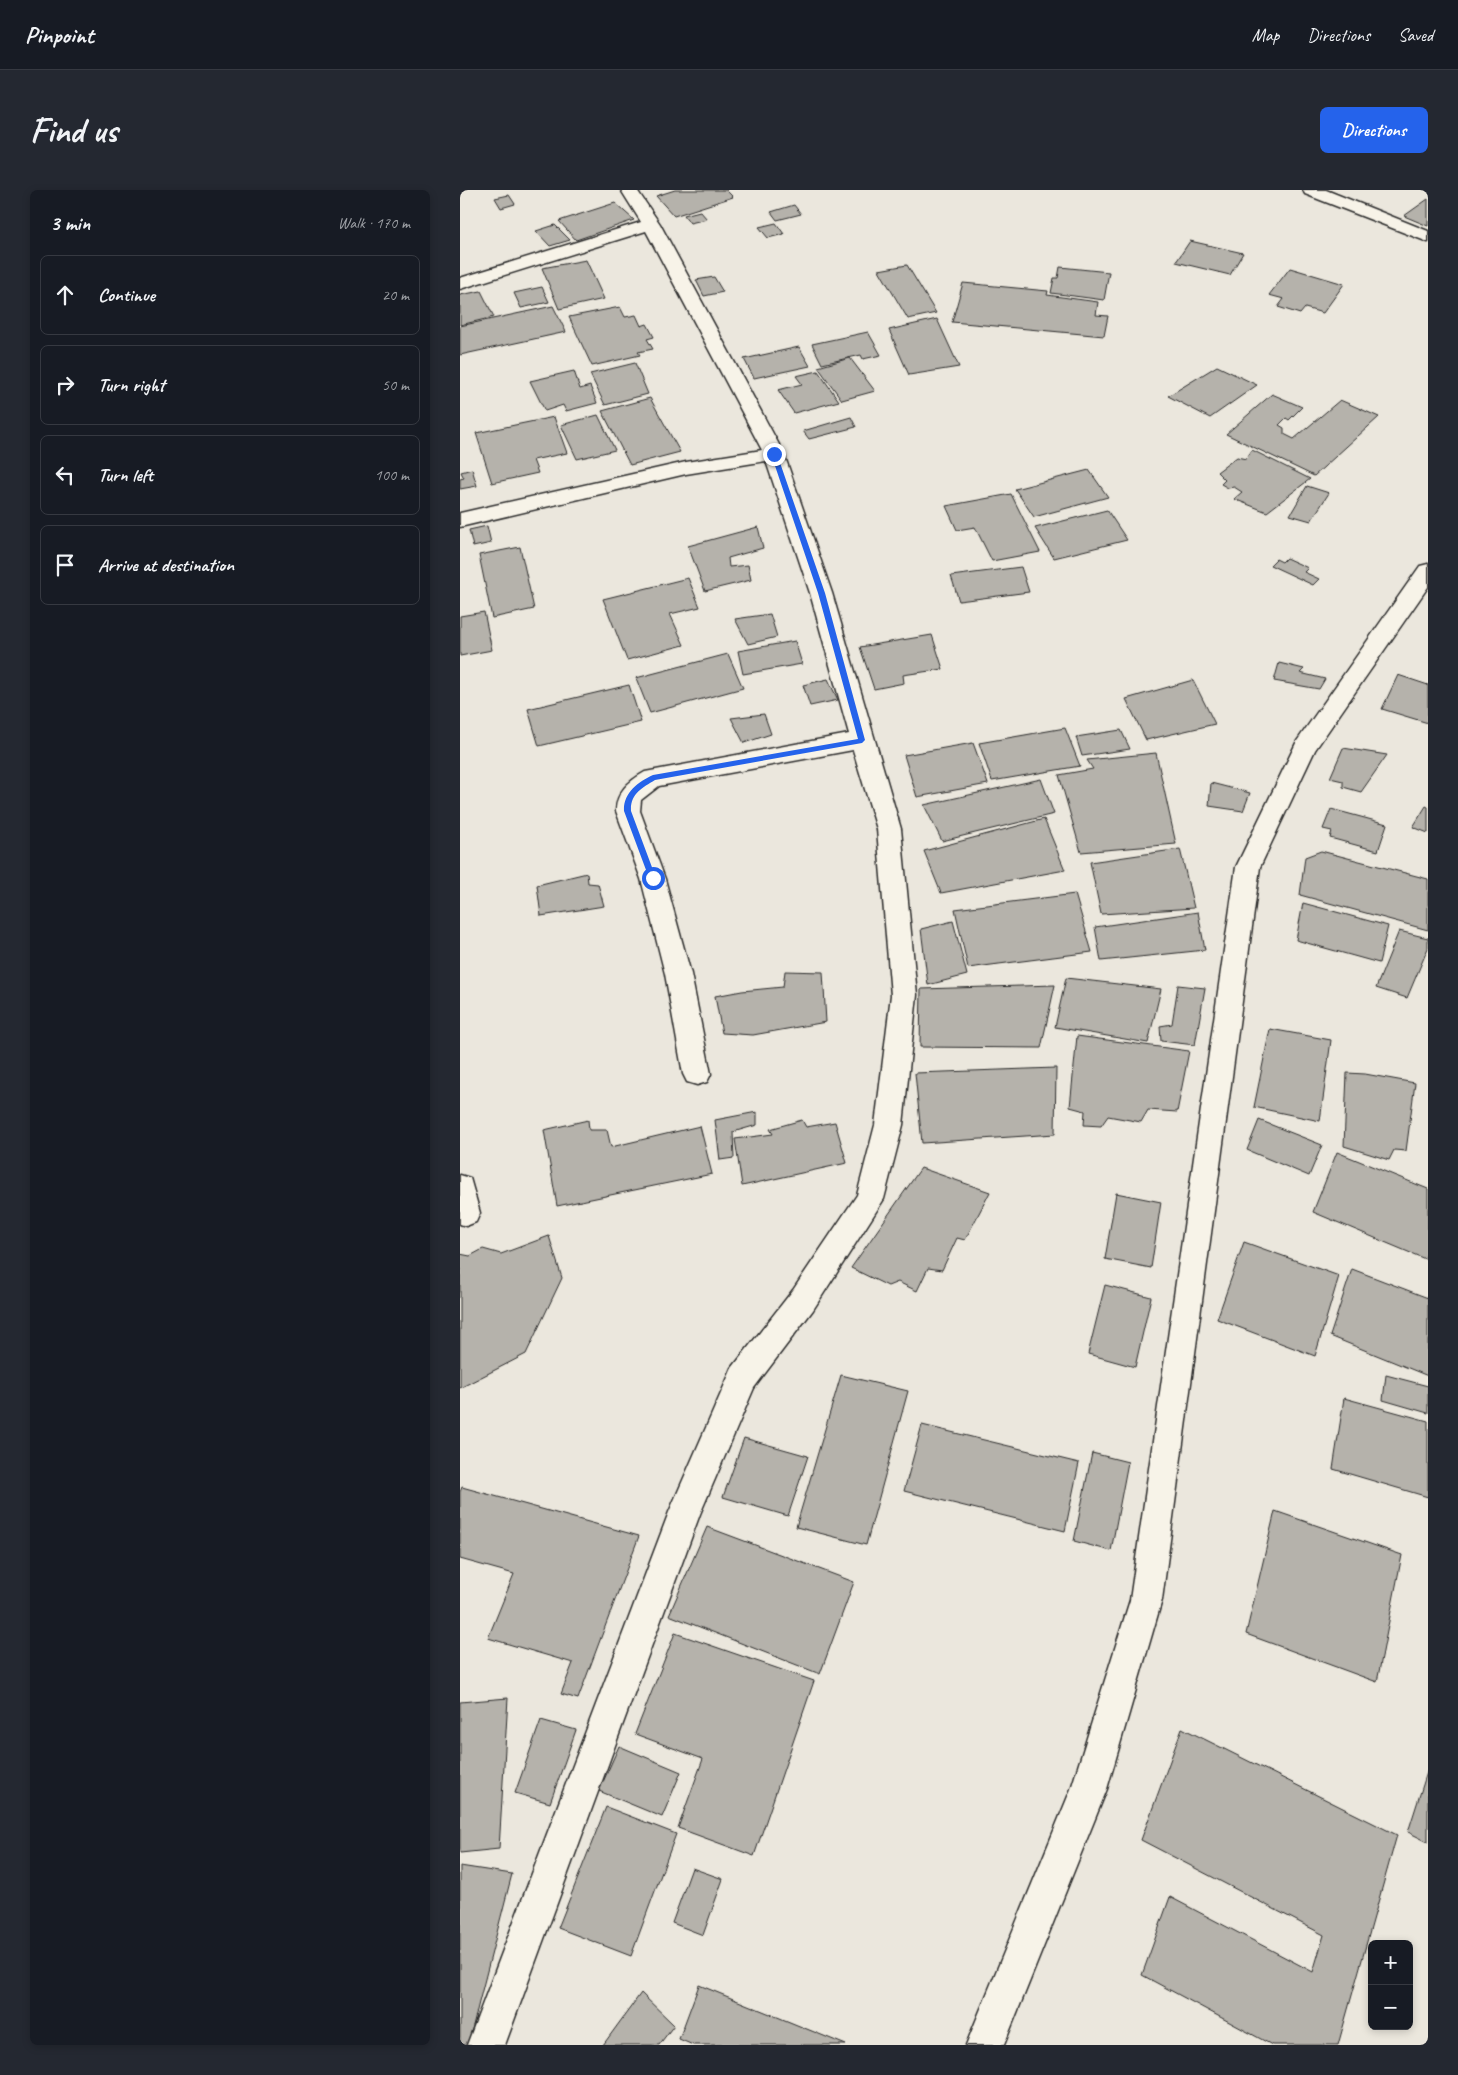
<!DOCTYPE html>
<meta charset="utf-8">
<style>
body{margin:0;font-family:Caveat,sans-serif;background:#242831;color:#f1f3f6}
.controls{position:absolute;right:15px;bottom:15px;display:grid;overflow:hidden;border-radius:8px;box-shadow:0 2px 8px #0003}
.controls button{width:45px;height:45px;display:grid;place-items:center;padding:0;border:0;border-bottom:1px solid #363941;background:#171b24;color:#f1f3f6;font:25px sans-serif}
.stop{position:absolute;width:15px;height:15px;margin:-11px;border:4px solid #2563eb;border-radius:50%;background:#fff}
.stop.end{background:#2563eb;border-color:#fff;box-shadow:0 1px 5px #0008}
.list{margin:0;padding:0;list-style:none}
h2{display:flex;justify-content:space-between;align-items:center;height:65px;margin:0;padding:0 20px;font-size:21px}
h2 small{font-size:16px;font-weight:400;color:#9ea1a6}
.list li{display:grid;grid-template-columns:32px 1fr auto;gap:15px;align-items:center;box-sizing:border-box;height:80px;margin:0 10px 10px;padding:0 10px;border:1px solid #363941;border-radius:8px}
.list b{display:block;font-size:19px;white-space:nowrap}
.list em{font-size:16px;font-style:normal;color:#9ea1a6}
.icon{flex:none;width:28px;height:28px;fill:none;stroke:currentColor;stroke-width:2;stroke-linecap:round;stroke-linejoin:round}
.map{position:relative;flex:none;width:968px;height:1855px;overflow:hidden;border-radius:8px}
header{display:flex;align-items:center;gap:30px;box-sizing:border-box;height:70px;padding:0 25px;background:#171b24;border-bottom:1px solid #363941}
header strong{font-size:24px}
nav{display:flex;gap:28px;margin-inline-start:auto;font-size:18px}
.intro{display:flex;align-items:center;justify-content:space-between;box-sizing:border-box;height:120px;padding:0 30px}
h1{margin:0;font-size:35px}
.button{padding:12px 22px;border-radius:8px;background:#2563eb;color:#fff;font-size:18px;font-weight:700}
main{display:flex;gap:30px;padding:0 30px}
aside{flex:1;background:#171b24;border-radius:8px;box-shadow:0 2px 8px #0003}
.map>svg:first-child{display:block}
.building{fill:#b5b2ab;stroke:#2b2b2b}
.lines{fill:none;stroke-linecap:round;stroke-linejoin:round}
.street-casing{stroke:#2b2b2b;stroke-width:3}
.street{fill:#f7f3e8;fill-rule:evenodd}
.route{fill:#2563eb}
</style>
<header>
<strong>Pinpoint</strong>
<nav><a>Map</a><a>Directions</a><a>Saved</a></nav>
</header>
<div class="intro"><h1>Find us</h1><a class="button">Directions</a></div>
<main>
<aside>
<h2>3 min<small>Walk · 170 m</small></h2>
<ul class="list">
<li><svg class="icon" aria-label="ahead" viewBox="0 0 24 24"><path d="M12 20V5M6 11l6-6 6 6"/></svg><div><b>Continue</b></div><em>20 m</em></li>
<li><svg class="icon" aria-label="right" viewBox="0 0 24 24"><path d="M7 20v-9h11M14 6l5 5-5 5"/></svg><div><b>Turn right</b></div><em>50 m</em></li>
<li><svg class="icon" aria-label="left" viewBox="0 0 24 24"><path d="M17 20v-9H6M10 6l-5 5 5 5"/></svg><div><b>Turn left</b></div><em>100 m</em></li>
<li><svg class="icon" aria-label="arrive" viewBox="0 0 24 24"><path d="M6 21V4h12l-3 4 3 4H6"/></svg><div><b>Arrive at destination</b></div></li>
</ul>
</aside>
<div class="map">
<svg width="968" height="1855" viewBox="0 0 968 1855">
<rect width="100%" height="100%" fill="#ebe7dd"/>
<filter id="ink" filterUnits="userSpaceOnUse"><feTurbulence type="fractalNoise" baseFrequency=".02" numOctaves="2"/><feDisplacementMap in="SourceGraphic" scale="10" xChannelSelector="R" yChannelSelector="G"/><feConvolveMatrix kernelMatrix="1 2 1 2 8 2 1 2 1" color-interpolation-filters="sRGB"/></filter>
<g filter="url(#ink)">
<!-- building -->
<path class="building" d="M215,0H266L273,7L214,26L196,6Z
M49,5L55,14L41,18L35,8Z
M968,9V36L944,26Z
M155,13L174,30L116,50L99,31Z
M334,15L341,24L317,30L311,22Z
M240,21L247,29L230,33L224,25Z
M316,33L324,44L308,48L299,37Z
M95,35L110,50L90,56L76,41Z
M730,51L783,63L770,85L716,72Z
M126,70L144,109L99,119L82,78Z
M447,75L476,123L448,129L419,80Z
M600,77L649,82L644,110L591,103L594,88H598Z
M830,78L884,94L863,123L845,118L840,124L818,117L824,109L809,105Z
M254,87L263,102L244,106L236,90Z
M503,93L588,101L587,105L638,112L636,125L648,126L644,146L492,132Z
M82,97L89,112L61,118L54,103Z
M21,101L34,127L0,135V105Z
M93,116L106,142L0,165V136Z
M160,117L165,127L176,125L181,136L187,134L194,147L187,149L193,159L178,162L180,165L132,176L109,127Z
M477,129L499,177L449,185L429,140Z
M408,142L421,165L403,169L401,165L362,174L352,154Z
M339,157L350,176L294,188L284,169Z
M390,168L415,201L382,210L358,177Z
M175,173L188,204L145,215L130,184Z
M757,176L797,195L750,228L708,206Z
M114,181L120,199L130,196L137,213L106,221L103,215L85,221L70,191Z
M358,181L379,211L334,223L318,200L342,194L336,186Z
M812,204L842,217L829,230L826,228L819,235L824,238V244L834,249L880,210L919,227L854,286L766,244Z
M190,208L220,262L170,275L142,221Z
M138,225L155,260L117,269L101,235Z
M94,227L107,263L73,270L78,283L32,293L16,243Z
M391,227L396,237L349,249L343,241Z
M792,260L850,289L807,322L774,309L782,302L774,297L768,298L761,294L765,290L757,282L777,267L786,269Z
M12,279L17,296L0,299V289L4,288L1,282Z
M629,280L648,307L574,327L555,299Z
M847,296L869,303L851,331L830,325Z
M551,304L580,362L532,371L515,337L497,340L486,316Z
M647,320L667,350L594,368L575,338Z
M27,336L31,353L13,357L9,340Z
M298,337L303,358L268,368L269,377L288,375L291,390L245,401L228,356Z
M60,357L74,419L32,428L19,365Z
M826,368L848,378L844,382L859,389L853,395L810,375L816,369L822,372Z
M561,377L569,402L499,411L491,386Z
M228,388L240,417L210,424L224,455L167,470L143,409Z
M24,422L32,460L0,466V426Z
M310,424L317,447L288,454L275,429Z
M472,445L483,479L443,485L444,493L414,499L400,457Z
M335,451L342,474L283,484L278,461Z
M268,464L283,498L190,523L176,488Z
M819,473L844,479L840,483L865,489L859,499L814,491Z
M938,485L968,495V533L922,519Z
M368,489L378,510L350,516L343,495Z
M733,490L755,534L686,550L666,509Z
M169,495L181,532L79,556L68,519Z
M304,524L311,544L284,553L271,528Z
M605,538L620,576L532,591L519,553Z
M661,540L670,559L622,566L616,547Z
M513,553L528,594L457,607L444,565Z
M883,558L927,565L901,602L883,597V591L870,588Z
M696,563L716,654L621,662L599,585L633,579L627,570Z
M581,589L594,624L482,651L464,615Z
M751,593L790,603L783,621L749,616Z
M966,616L968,617V643L953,637Z
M871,619L927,634L918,661L870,648L872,641L863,639Z
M584,629L605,680L481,703L464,661Z
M720,659L734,718L641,724L630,672Z
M861,661L968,689V740L840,705L845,667Z
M127,683L128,693L138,694L144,716L81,726L77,695Z
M615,704L632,762L508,778L495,719Z
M843,713L928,736L919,773L836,750Z
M738,722L745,760L641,771L635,737Z
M493,731L507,785L468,795L461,739Z
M939,741L968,748V758L947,808L916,798Z
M325,781L363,782L366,832L293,845L262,843L255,806L282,801L323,797Z
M606,788L701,799L688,853L595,837Z
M595,795L581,858L460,857L461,799Z
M718,795L745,798L735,855L701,851L700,836L712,834Z
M810,839L871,850L860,931L794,917Z
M617,846L729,861L717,922L688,920L681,932L648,926L641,936L624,935L625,921L610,917Z
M596,878L595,944L462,953L455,883Z
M887,883L905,884L955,893L946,961L934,960L929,970L884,956Z
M297,922V935L273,942L274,968L260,970L255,930Z
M128,930L129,940H147L151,957L240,936L252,984L97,1016L84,940Z
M342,930L346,937L375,932L387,973L282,996L275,949L313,944L310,939Z
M799,930L862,955L849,986L787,960Z
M877,962L968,999V1059L965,1069L853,1022Z
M461,978L530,1002L505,1050L497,1048L482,1080L468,1078L457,1101L438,1092L428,1096L391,1078Z
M656,1003L701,1012L691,1078L645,1069Z
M89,1046L102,1088L66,1164L0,1198V1064L10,1066L23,1059L41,1064Z
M784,1052L879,1086L855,1166L757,1129Z
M892,1079L968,1108V1186L870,1146Z
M645,1095L691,1107L675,1177L628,1164Z
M381,1185L448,1201L406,1355L336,1337Z
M926,1185L968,1196V1223L923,1210Z
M884,1208L968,1231V1307L873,1279Z
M462,1235L619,1273L605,1341L444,1301Z
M284,1248L348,1266L328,1326L263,1307Z
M632,1263L668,1272L651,1361L614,1351Z
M2,1297L179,1346L118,1509L101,1504L113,1473L28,1448L54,1384L0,1369V1302Z
M815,1321L942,1365L917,1492L786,1444Z
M247,1337L394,1392L360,1484L209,1425Z
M215,1443L354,1491L294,1666L218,1638L243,1569L175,1544Z
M48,1508L39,1659L0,1663V1512Z
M81,1530L116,1540L90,1613L55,1603Z
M722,1538L937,1645L878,1855H812L682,1785L710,1707L853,1782L864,1745L681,1650Z
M159,1556L221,1582L202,1627L139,1601Z
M968,1579V1652L948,1642Z
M146,1617L216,1644L171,1766L98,1738Z
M0,1676L52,1684L8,1855H0Z
M232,1678L263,1689L243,1745L212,1733Z
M239,1795L386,1855H233L219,1849Z
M181,1803L214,1835L199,1855H143Z"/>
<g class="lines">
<defs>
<path id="street" d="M161,0H177L200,34L324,264L372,403L441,639L457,805L443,935L424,1009L353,1120L294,1198L240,1324L45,1855H7L209,1322L272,1178L333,1100L397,1005L415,935L431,805L417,639L393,560L199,596L181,610L180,621L205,689L231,784L251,884L247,892L237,895L227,892L223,884L205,784L181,689L156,621C156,602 169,591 185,582L389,544L350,403L306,271L226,284L0,337V323L226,272L302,260L186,41L0,99V88L181,32Z
M843,0H866L968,41V52L845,4Z
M968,374V397L855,560L800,677L702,1410L647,1599L544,1855H506L611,1599L670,1410L776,677L837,551L960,376Z
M0,985L10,988L20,1023L16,1032L6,1036L0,1034Z"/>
</defs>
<!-- street casing -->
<use href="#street" class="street-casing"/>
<!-- street -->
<use href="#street" class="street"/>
</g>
</g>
<!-- route -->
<path class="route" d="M314,262L317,264L365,403L405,550L402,553L195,590C182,598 170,604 171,621L196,688L193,691L189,688L164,621C163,603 178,592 193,585L398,549L358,403L311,264Z"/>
</svg>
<div class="controls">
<button>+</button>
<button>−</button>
</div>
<div class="stop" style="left:193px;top:688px"></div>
<div class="stop end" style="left:314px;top:264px"></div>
</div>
</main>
